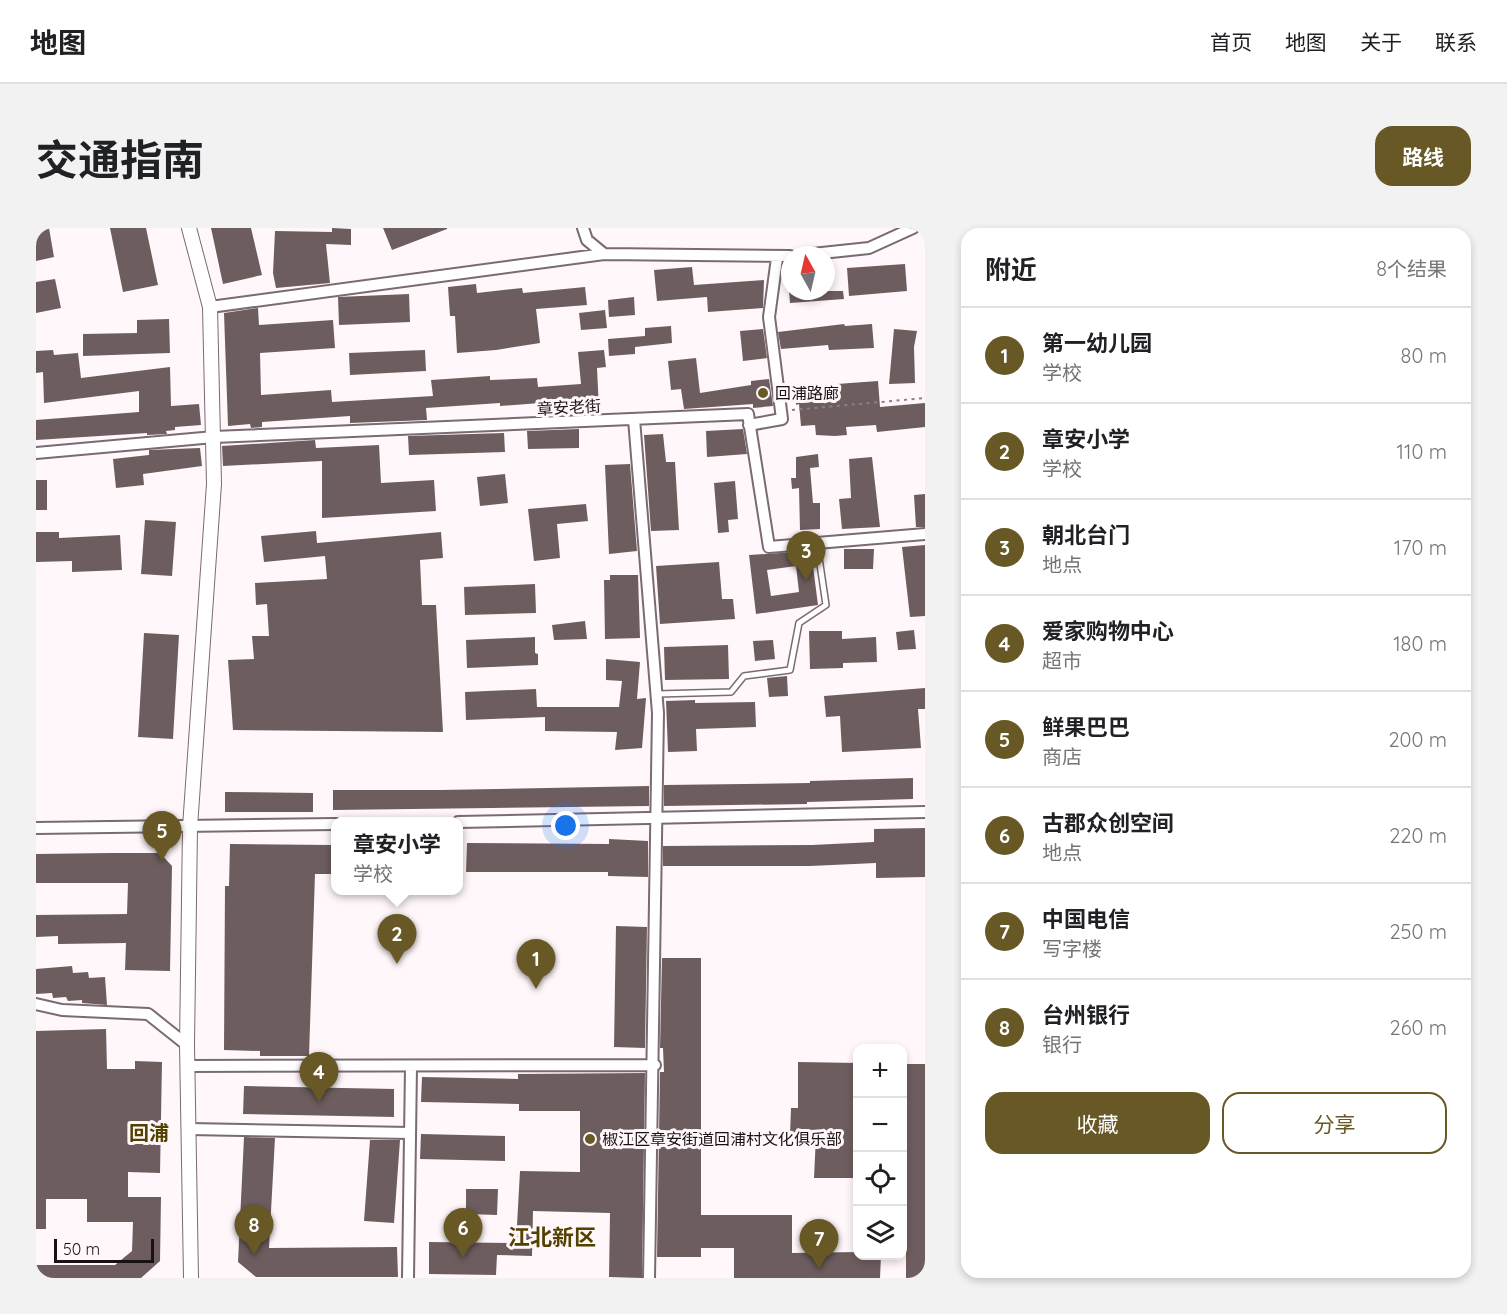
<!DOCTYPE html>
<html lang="zh">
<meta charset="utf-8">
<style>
body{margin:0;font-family:Quicksand,"Noto Sans SC",sans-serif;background:#f2f2f2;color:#202124}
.controls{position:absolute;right:18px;bottom:18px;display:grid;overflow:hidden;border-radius:12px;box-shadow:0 3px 9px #0003}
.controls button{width:54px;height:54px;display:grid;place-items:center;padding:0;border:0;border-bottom:2px solid #e0e0e0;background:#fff;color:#202124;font:30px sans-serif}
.compass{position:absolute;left:745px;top:18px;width:54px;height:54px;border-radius:50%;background:#fff;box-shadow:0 3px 9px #0003;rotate:352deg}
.scale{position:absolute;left:18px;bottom:15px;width:100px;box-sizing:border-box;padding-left:6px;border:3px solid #181215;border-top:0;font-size:16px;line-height:21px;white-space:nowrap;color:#181215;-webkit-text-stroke:4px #fff7fa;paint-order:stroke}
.you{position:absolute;left:530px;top:598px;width:21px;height:21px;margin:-15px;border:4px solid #fff;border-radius:50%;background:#1a73e8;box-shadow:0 0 0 9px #1a73e833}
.badge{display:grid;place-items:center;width:39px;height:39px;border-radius:50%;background:#675825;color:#fff;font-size:20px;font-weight:700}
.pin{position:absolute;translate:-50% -50px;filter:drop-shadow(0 2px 3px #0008)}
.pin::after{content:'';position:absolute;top:32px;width:21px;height:18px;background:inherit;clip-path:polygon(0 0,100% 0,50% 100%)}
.popup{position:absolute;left:295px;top:589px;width:132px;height:78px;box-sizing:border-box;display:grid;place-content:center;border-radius:12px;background:#fff;filter:drop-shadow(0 2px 4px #0005);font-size:20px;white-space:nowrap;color:#757577}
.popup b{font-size:22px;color:#202124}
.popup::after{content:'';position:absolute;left:50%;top:100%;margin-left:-12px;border:12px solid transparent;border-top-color:#fff}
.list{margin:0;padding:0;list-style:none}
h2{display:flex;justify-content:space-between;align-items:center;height:78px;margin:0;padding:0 24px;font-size:26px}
h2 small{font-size:20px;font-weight:400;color:#757577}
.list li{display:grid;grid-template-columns:39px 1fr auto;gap:18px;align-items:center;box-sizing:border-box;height:96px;padding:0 24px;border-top:2px solid #e0e0e0}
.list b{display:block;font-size:22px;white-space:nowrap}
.list p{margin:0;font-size:20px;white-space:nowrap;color:#757577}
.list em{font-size:20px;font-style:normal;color:#757577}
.actions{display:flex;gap:12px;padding:18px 24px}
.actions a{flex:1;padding:14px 0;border:2px solid #675825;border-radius:18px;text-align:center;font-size:21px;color:#675825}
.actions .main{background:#675825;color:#fff}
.icon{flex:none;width:33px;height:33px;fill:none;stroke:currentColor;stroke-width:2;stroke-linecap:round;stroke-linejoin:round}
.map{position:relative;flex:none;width:889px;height:1050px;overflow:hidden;border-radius:18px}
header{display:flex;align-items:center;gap:36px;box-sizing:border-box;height:84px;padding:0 30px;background:#fff;border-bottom:2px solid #e0e0e0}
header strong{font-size:28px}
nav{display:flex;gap:33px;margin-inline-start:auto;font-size:21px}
.intro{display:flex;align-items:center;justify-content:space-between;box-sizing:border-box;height:144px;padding:0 36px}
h1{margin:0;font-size:42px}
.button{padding:15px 27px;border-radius:18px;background:#675825;color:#fff;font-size:21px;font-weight:700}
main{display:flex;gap:36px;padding:0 36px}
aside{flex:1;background:#fff;border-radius:18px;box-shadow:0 3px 9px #0003}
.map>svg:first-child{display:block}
.building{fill:#6e5d5f;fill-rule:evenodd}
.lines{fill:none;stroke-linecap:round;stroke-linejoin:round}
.service-casing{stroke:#7a6a72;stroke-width:8}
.minor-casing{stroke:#7a6a72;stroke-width:14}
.tertiary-casing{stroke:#7a6a72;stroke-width:16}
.path{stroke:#898285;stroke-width:2;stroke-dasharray:3 4.5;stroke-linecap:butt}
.service{stroke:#fff;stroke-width:5}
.minor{stroke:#fff;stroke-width:10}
.tertiary{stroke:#fff;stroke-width:14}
.poi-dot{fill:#675825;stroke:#fff7fa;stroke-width:2}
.labels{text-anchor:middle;stroke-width:6;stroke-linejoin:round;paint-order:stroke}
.poi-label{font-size:16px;fill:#181215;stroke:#fff7fa;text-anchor:start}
.street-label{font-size:16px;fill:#181215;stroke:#fff7fa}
.quarter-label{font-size:20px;font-weight:bold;fill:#534100;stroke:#fff7fa}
.district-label{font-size:22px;font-weight:bold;fill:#534100;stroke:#fff7fa}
</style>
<header>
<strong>地图</strong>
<nav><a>首页</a><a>地图</a><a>关于</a><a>联系</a></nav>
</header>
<div class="intro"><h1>交通指南</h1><a class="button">路线</a></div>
<main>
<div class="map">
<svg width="889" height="1050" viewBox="0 0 889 1050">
<rect width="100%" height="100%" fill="#fff7fa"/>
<!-- building -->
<path class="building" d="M13,0L18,29L0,33V3Z
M74,0H110L122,57L87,64Z
M175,0H215L226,47L187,56Z
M296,0L315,1V17L290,16L294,55L240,60L237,45L239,3L296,4Z
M347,0H411V1L356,22Z
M869,36L871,63L813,68L811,40Z
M656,39L658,57L728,52L727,80L672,84L671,69L621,73L618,42Z
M19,51L25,80L0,85V54Z
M440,56L441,65L486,60L487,65L549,59L551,77L500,81L504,115L460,122L421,125L419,88H414L412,59Z
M753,63H807L808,71L754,75Z
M373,66L374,94L303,97L302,69Z
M598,69L599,87L573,89L572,72Z
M222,80L223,97L297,92L299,120L224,125L225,167L295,162L296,174L397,168L395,152L454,148V152L501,150L502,159L545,156L542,124L568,122L570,139L561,140L563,182L518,187L517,174L464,178V175L390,180L391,192L314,195V188L226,194V199L215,200L214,196L192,198L188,85Z
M569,82L571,100L545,102L543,85Z
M133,91L134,125L47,128V106L101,105V92Z
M808,96L809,98L836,96L838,120L793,122L792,117L745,121L742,104Z
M635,98L636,115L599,119V126L573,128L572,111L609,108V100Z
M727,101L731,130L707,133L704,103Z
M858,101L881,103L878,119L879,155L853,156Z
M17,122L18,127L42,125L45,150L134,139L135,178L163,176L165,197L139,199V202L130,203L131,206L111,207V205L0,212V192L103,184V163L8,175L7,144L0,145V123Z
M389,122L390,143L314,147L313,125Z
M660,130L664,165L715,157V153L733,151L737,178L717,180V176L648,181L645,161L635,162L632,133Z
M842,153L844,179L889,175V199L841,204L840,197L810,199L811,207L799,208L780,207L779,197L765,198L763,176L760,177V159Z
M543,201V220L492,221L491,203Z
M707,201L711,226L671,229L670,203Z
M468,205L469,224L373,227L372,208Z
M627,206L630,234H639L643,302L615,303L608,207Z
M279,212L280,220L343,217L345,255L398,252L400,283L286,290V233L187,238L186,218Z
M164,220L166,238L107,246L108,257L80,260L77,231L113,227V222Z
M782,226L783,239L774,240L777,275H784V301L764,302L763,260L756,261L755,250H760V229Z
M836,229L844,299L806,301L803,271L815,270L813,231Z
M594,236L601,323L573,326L569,237Z
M469,246L472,275L444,278L441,249Z
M0,252H11V282H0Z
M699,253L702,291L692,292L693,304L682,305L678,255Z
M889,266V299H880L878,267Z
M550,276L552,293L521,296L524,330L498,333L492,281Z
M109,292L140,294L136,348L105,346Z
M280,303L281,315L405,304L407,330L384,332L386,377H400L407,504L197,502L192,432L218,431L216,408H233L231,376L220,377L219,355L291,351L289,328L228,334L225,308Z
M0,304H23V310L84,307L86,342L36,344V333L0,334Z
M889,317V388L874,389L866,319Z
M808,321H838L837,341H808Z
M775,323L782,377L720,386L713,327ZM760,338L763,364L735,368L731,342Z
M683,334L686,371H697L699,391L624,396L620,338Z
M574,347H602L604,410L569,411L568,352H574Z
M499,356L500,385L429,387L428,359Z
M549,393L551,411L518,412L516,397Z
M878,402L880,421L862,422L860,404Z
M773,403H806V411L840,409L841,434L807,435V440L774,441Z
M108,405L143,407L137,511L102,509Z
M499,409V425L502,426V437L431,440L430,412Z
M737,412L739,431L719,433L717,413Z
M692,417L693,451L629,452L628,419Z
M570,431L604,434L601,471L610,470L606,520L579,522L581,504L509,503V489L430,492L429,464L500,461L501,479H583L586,453L570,452Z
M751,448L752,468L733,469L731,450Z
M889,460V481H882L885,520L806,524L804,488L790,489L788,468Z
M659,472V475L719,474L720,499L660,501L661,523L632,524L630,473Z
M877,550V571L771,574V576L628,578V557L774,555V553Z
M613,558V578L297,582V562H405Z
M189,564L277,565V584H189Z
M889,600V649L840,650V635L774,638H627V618L776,617L838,614V601Z
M573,611L612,613V649L572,648V644H430L431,615L573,616Z
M194,616L296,617V646H279L273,828H224V823L188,822L189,658H193Z
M75,625H124L136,638L134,743L89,742L90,715L22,716V708L0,709V687L91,686L92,655H0V626Z
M580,698L611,699L609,820L578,819Z
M626,730H665V987H756V1025L822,1024V1028H845L844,1050H698V1020H665V1029H621L624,844H628L627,820H624Z
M36,738L37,745L52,744L53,750L69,749L71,777L46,775V772L32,773L30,769L17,770L16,765L0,766V741Z
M70,801L71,841H99V833L126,834L124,945L92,944V969H125L124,1033L105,1050H0V1037H79L96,1023L97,994H51V971H10V1001H0V803Z
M762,834L822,835V950H778L780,908L754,907L755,880H762Z
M870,836H889V1050H870V999H867L869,910H867V882H869Z
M609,845L606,1050L573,1049L574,985L497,983L496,1028L461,1027L460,1047L393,1046V1014L480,1015L484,943L544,944V883H483V876L385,874L386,849L482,851V846Z
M208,858L358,861V889L207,886Z
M385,906L469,908V933L384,931Z
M208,909L239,910L233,1020L361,1019L362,1049H220L202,1034Z
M334,912H364L358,995L328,993Z
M430,961H462L461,987L430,986Z"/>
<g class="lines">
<defs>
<path id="service" d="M621,466L695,464L708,448L754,442L763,395L790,377L781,316"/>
<path id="minor" d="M547,0L551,12L568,26L754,28
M767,27L833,20L877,0
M174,79L568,26
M598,191L622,485L613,1050
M713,197L746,191L733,89L741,30
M0,225L178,209L712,186L733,319L889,306
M422,594L889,584
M0,600L300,596
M0,776L26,782L112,786L151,817
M152,838L619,837
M153,901L374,905
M372,1050L375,839"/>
<path id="tertiary" d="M153,0L174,79L178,256L154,599L151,817L155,1050"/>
</defs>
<!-- service casing -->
<use href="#service" class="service-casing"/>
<!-- minor casing -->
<use href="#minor" class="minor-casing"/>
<!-- tertiary casing -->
<use href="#tertiary" class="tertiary-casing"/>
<!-- path -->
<path class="path" d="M756,182L889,170"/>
<!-- service -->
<use href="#service" class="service"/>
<!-- minor -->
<use href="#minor" class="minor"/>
<!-- tertiary -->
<use href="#tertiary" class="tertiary"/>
</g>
<!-- markers -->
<g class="poi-dot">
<circle cx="727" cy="165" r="6"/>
<circle cx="554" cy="911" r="6"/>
</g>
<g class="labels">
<!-- poi labels -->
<g class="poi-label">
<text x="739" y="171">回浦路廊</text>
<text x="566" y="917">椒江区章安街道回浦村文化俱乐部</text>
</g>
<!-- street labels -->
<g class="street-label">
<text transform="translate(533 179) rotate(-3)" y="6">章安老街</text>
</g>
<!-- quarter labels -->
<g class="quarter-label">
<text x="113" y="912">回浦</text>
</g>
<!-- district labels -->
<g class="district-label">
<text x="516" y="1017">江北新区</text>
</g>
</g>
</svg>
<div class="controls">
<button>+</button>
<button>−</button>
<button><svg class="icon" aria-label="locate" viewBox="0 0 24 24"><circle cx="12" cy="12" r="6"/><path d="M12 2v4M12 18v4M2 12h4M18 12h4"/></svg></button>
<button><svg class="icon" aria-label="layers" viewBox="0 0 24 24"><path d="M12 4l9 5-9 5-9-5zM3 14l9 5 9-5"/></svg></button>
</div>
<svg class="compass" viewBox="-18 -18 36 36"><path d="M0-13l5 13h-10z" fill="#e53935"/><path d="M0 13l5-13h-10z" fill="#757577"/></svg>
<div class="scale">50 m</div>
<div class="you"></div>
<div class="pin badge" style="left:500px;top:761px">1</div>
<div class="pin badge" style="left:361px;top:736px">2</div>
<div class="popup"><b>章安小学</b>学校</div>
<div class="pin badge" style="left:770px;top:353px">3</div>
<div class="pin badge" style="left:283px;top:874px">4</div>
<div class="pin badge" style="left:126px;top:633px">5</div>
<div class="pin badge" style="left:427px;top:1030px">6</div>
<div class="pin badge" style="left:783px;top:1041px">7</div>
<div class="pin badge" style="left:218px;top:1027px">8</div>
</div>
<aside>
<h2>附近<small>8个结果</small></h2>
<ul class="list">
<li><span class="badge">1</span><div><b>第一幼儿园</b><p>学校</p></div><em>80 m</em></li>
<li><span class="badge">2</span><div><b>章安小学</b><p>学校</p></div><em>110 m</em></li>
<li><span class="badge">3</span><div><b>朝北台门</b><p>地点</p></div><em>170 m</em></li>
<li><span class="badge">4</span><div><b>爱家购物中心</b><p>超市</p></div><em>180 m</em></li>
<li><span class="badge">5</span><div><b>鲜果巴巴</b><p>商店</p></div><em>200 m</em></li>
<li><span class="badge">6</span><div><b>古郡众创空间</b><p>地点</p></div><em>220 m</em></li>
<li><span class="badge">7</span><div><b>中国电信</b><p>写字楼</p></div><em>250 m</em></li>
<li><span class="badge">8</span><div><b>台州银行</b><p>银行</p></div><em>260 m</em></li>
</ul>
<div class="actions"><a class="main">收藏</a><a>分享</a></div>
</aside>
</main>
